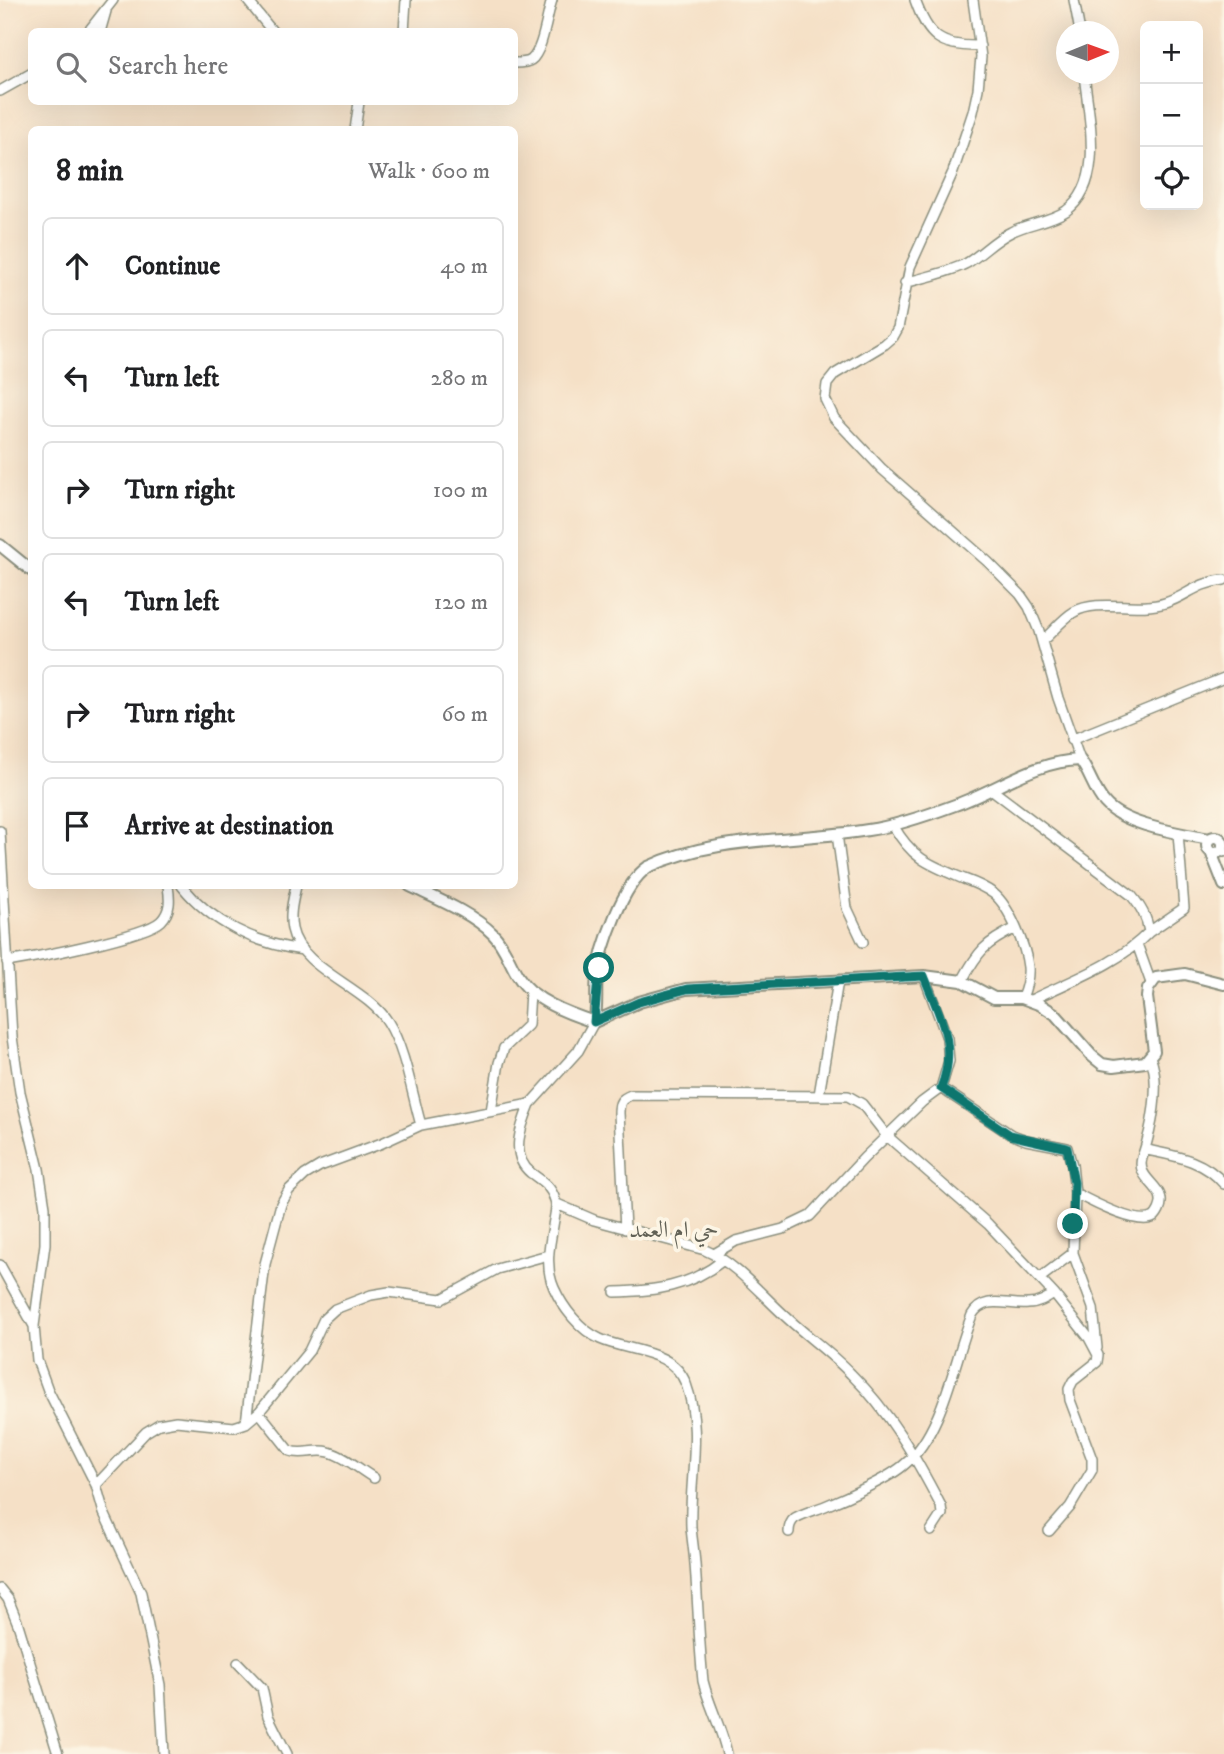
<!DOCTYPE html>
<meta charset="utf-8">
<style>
body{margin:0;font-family:"IM FELL DW Pica",Amiri,serif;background:#f2f2f2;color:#202124}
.controls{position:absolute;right:21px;top:21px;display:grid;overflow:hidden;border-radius:10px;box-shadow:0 7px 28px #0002}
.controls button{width:63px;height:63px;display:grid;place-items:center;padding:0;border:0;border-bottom:2px solid #e0e0e0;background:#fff;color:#202124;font:35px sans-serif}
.compass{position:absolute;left:1056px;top:21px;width:63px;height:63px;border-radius:50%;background:#fff;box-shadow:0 7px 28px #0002;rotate:89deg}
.stop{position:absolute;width:21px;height:21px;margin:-16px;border:5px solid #0f766e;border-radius:50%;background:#fff}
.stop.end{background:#0f766e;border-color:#fff;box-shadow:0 2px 7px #0008}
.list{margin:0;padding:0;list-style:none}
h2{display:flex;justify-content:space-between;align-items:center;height:91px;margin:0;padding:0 28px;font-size:30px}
h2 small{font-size:23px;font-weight:400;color:#757577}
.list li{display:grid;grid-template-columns:46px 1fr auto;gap:21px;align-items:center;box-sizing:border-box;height:98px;margin:0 14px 14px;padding:0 14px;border:2px solid #e0e0e0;border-radius:10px}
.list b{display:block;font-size:26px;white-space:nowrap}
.list em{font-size:23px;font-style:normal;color:#757577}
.icon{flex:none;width:38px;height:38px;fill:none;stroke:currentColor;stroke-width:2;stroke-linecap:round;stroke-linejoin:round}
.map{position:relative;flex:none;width:1224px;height:1754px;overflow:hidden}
.search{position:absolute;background:#fff;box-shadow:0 7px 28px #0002;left:28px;top:28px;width:490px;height:77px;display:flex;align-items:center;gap:18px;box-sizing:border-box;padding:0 24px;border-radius:10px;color:#757577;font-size:26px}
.panel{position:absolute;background:#fff;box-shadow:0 7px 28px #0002;left:28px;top:126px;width:490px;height:763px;border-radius:10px}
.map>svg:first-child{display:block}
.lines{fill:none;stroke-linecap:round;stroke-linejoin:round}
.minor-casing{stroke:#8a8e7d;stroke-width:12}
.tertiary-casing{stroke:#8a8e7d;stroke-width:14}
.minor{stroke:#fff;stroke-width:9}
.tertiary{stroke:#fff;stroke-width:10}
.route{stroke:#0f766e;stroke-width:9}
.labels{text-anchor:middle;stroke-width:7;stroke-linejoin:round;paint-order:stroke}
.neighbourhood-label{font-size:23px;fill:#616155;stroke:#fcf5e5}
</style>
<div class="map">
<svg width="1224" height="1754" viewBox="0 0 1224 1754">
<rect width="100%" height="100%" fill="#fcf5e5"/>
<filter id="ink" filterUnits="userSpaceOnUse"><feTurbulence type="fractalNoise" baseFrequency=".0143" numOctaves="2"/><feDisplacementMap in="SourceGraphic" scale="14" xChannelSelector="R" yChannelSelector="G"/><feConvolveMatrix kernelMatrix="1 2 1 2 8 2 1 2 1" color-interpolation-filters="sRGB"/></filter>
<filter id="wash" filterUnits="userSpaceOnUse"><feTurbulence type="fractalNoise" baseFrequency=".00686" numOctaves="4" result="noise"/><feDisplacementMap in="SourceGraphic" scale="28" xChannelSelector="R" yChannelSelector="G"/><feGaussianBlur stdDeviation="1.57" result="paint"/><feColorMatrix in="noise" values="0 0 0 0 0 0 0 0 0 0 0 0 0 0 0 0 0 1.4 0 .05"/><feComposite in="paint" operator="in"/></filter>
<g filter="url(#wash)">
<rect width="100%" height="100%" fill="#f5e0c6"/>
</g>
<g filter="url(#ink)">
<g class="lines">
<defs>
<path id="minor" d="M247,0L273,32
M915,0C928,37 940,47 980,46
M973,0L981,57L978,89L973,112L953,172L910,267L898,328L893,337L885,344L835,374L827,384L825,399L834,418L882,469L988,562L1020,594L1029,607L1039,631L1058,698L1080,760
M1074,0L1080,32
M88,32L113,0
M100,32L106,11
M404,32L406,0
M514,63C520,63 527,63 531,60C543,51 547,14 552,0
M0,91L32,73
M355,130L359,102
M905,283C925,277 948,273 967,263C982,254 994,240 1011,232C1028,223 1049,222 1066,211C1106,182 1088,115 1084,74
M1042,641C1053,632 1062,619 1074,612C1098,598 1137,612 1165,603C1188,596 1195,583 1224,580
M1071,740L1224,678
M991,789L1131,895C1141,907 1147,917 1149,932C1117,965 1072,980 1031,1000
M893,825C912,859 930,865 964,879C975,883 985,887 994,894C1009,906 1026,947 1028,967C1029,978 1026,988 1022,998
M0,831L12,1037L20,1092L39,1169L45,1207V1244L34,1326L37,1360L48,1390L96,1485L104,1513L141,1593L160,1685L164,1754
M837,834L847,908L863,942
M1221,851L1224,852
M182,886C212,923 256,944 303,950
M296,886C293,900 289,914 292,929C300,969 366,987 388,1022C405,1049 412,1094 421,1125
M1149,932L1184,908L1178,833
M1137,944L1151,983
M7,962C32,958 146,936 161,921C171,911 170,899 168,886
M962,981C978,951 985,943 1016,928
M941,1088L1010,1134L1026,1140L1067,1148L1072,1165L1075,1193C1090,1201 1135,1225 1152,1218C1155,1217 1157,1214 1159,1210C1170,1187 1135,1181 1142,1158C1151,1131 1162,1085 1150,1057
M819,1095L838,981
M530,1104C521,1126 509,1155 531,1173C542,1181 551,1186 555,1200C558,1208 554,1217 553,1226C549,1247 545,1268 554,1288C563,1308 580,1330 600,1339C629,1352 673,1349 686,1384C703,1430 689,1479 691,1527C692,1539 694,1551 695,1564C698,1603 699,1642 703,1681C709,1706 722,1728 727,1754
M491,1111L499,1063L504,1048L528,1025L530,992
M1147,1150C1176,1156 1204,1160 1224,1184
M1075,1193L1073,1253L1093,1308L1097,1348
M557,1204L594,1220L705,1250C735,1263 759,1292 783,1314C805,1335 830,1352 851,1374C890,1412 916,1458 941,1506L942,1514L931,1531
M625,1229L619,1113C619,1102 621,1099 631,1095L848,1096L862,1104L887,1136L988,1224L1054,1294C1046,1299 1038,1304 1028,1304C1008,1306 984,1294 972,1315C954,1360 943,1433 905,1464C890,1478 845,1498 825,1506C815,1510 804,1513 795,1518C790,1522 789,1526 789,1532
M714,1254L736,1241L783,1229L810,1216L864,1158L922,1102L941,1088L949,1061L947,1038L924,976
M0,1265L34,1326
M1040,1278L1073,1253
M615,1292C655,1291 689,1287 722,1261
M259,1412L290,1451C303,1456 316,1448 329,1452C345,1456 360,1470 374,1478
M246,1423L265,1264L281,1204L289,1190L305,1175L320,1166L382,1143L421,1125L530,1104L578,1051L594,1022
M96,1485L146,1432L159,1424L176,1421L234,1427L246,1423L259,1412L309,1351L324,1319L335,1309L371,1295L389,1292L442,1299L497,1269L548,1255
M1049,1531L1070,1507L1092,1470V1459L1070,1400L1069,1389L1073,1381L1097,1362L1098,1355L1089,1338L1054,1294
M0,1589L8,1599L18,1624L58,1754
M238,1663L262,1688L268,1716L287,1754"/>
<path id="tertiary" d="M0,545L32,571
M1207 845a8 8 0 1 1 16 0a8 8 0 1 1-16 0Z
M1211,852L1224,885
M410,886C437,899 472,913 493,934C505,946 509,962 518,976C533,1001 567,1013 594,1022L639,1002L686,989L924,976L962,981L994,998H1022L1041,1005L1055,1014L1092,1056L1102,1064L1114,1066L1145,1062L1154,1051L1147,997L1148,989L1156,978L1185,974L1224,984
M594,1022C598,1007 595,992 597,977C601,948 623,883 648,867C717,835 794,842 868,830C897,826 928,815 955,805C997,790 1035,761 1080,760C1090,773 1094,791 1105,803C1125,826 1180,833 1209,839"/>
</defs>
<!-- minor casing -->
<use href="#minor" class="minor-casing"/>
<!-- tertiary casing -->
<use href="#tertiary" class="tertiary-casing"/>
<!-- minor -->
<use href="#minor" class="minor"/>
<!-- tertiary -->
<use href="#tertiary" class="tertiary"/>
</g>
</g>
<g class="lines" filter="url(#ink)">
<!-- route -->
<path class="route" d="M599,968L594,1022L639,1002L687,989L924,976C940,1017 958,1045 941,1088L1010,1135L1067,1148L1074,1183L1073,1224"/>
</g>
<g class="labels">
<!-- neighbourhood labels -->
<g class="neighbourhood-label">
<text x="674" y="1237">حي ام العمد</text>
</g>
</g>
</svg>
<div class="controls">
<button>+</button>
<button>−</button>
<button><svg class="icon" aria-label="locate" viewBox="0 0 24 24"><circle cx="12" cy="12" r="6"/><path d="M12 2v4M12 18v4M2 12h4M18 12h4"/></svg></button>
</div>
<svg class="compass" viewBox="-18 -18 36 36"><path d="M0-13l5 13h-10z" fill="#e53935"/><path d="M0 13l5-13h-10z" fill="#757577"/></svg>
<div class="stop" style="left:599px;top:968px"></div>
<div class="stop end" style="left:1073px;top:1224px"></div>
<div class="search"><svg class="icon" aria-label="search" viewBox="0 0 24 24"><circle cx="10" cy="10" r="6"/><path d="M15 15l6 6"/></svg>Search here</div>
<section class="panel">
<h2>8 min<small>Walk · 600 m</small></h2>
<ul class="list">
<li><svg class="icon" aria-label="ahead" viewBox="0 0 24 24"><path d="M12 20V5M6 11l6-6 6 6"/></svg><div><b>Continue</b></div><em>40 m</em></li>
<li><svg class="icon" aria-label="left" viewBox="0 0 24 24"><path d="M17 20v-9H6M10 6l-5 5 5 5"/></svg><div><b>Turn left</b></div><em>280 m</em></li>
<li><svg class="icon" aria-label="right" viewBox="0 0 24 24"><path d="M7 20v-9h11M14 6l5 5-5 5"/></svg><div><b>Turn right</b></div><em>100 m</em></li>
<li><svg class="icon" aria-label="left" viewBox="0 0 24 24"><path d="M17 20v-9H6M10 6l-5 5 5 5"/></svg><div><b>Turn left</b></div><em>120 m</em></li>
<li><svg class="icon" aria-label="right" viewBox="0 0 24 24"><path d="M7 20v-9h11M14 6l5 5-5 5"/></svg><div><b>Turn right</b></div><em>60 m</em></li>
<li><svg class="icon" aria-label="arrive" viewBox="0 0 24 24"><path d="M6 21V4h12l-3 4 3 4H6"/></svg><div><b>Arrive at destination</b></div></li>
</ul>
</section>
</div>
